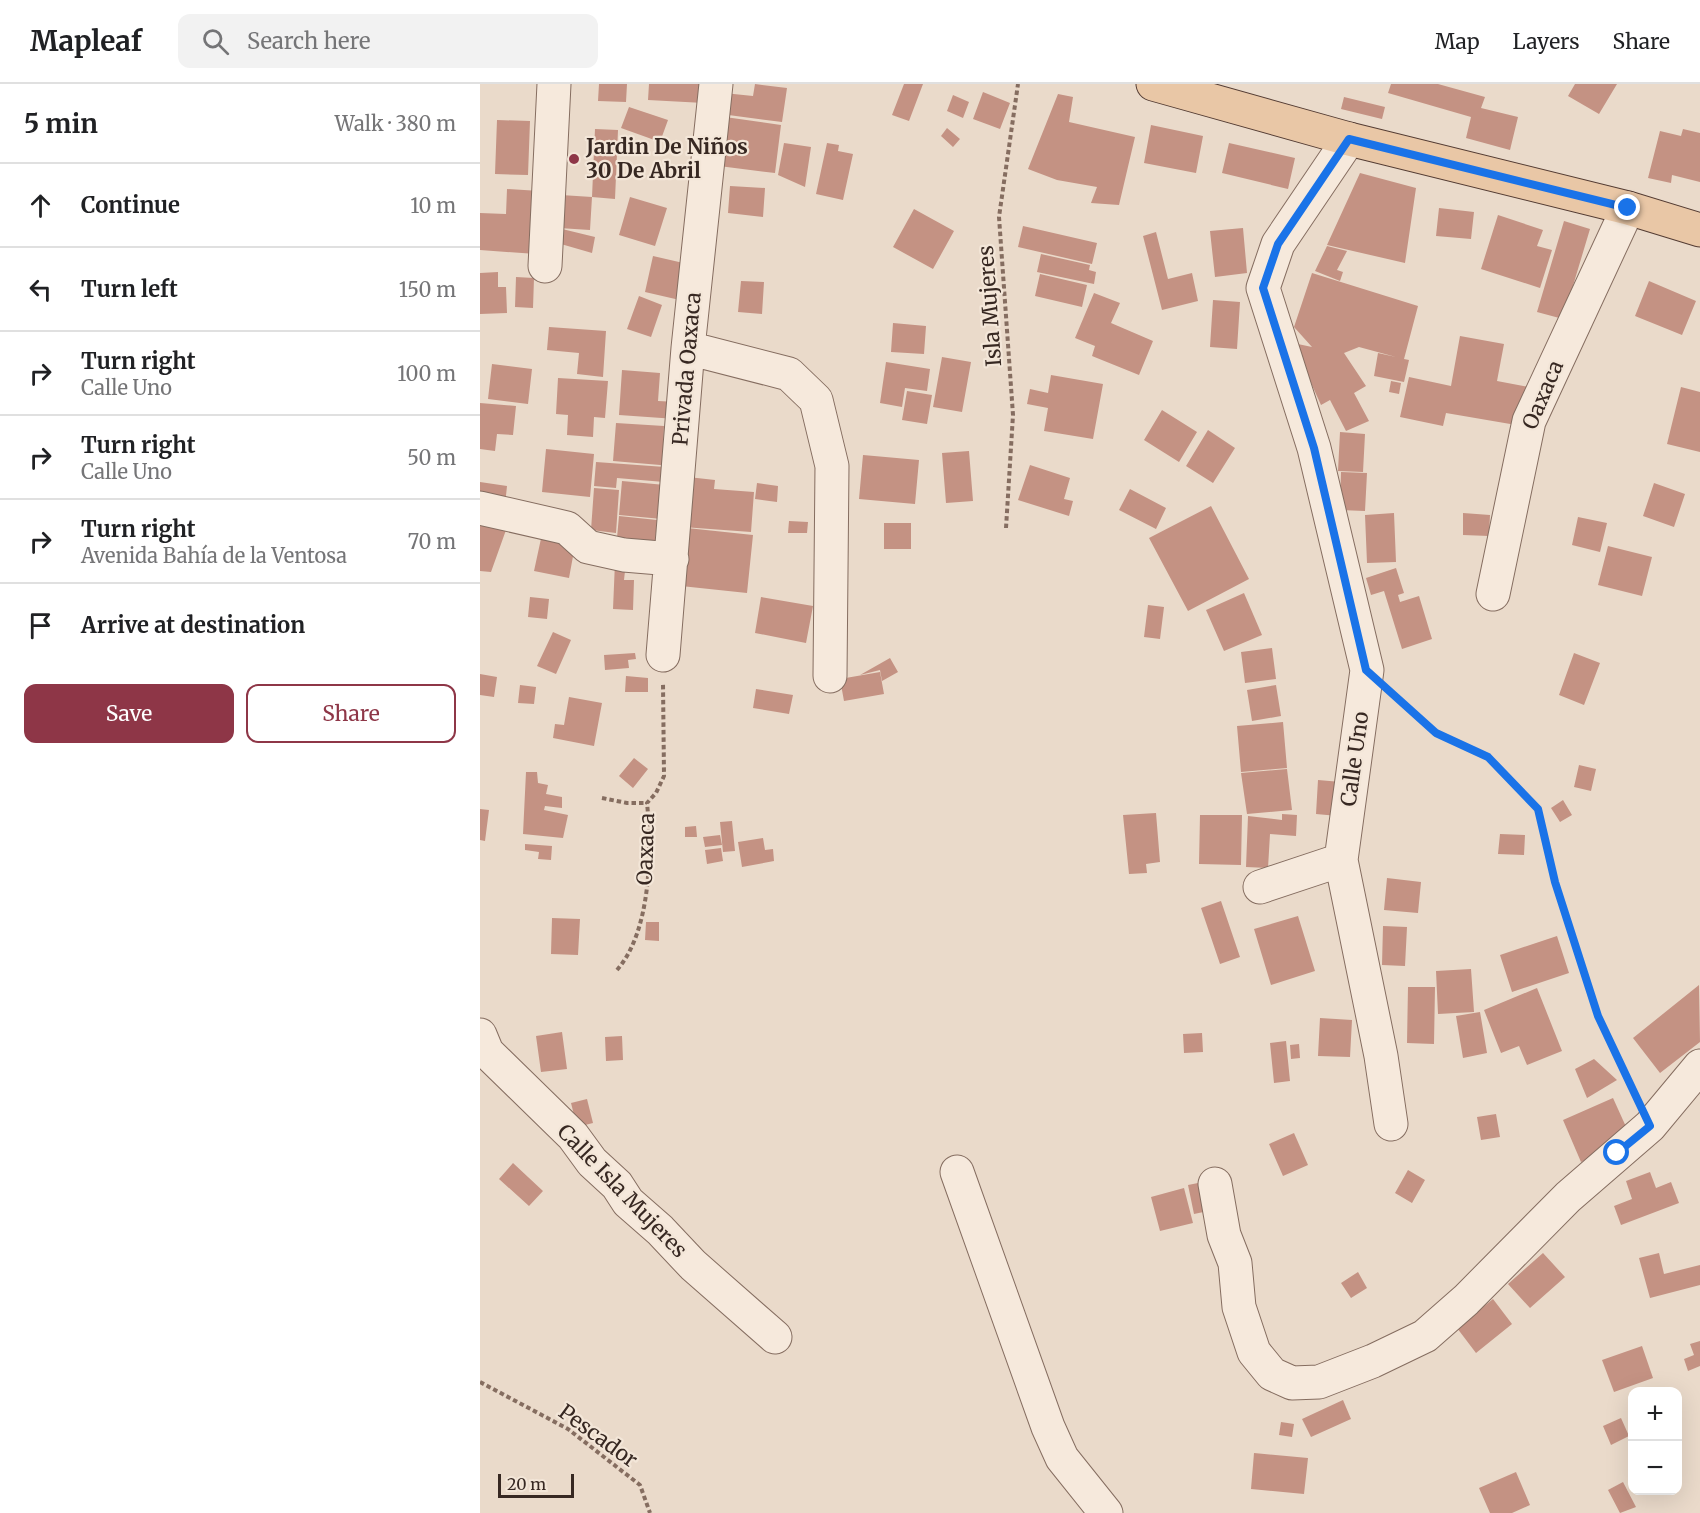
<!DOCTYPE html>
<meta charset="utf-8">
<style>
body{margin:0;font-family:Merriweather,serif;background:#f2f2f2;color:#202124}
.controls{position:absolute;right:18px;bottom:18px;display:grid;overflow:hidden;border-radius:12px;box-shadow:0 6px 24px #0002}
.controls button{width:54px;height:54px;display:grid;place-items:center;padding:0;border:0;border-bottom:2px solid #e0e0e0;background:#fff;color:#202124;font:30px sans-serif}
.scale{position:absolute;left:18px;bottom:15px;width:76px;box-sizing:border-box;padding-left:6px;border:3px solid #372822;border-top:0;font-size:16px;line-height:21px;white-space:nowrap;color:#372822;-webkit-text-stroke:4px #f3e6d8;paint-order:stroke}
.stop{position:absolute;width:18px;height:18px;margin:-14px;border:4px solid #1a73e8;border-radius:50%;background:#fff}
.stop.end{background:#1a73e8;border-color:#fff;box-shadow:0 2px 6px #0008}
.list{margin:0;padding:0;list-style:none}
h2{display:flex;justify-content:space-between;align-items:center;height:78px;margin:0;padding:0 24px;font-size:26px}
h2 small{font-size:20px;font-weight:400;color:#757577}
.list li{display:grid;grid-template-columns:39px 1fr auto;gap:18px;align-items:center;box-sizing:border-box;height:84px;padding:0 24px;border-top:2px solid #e0e0e0}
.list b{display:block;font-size:22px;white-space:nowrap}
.list p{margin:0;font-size:20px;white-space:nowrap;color:#757577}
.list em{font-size:20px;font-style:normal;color:#757577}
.actions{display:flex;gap:12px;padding:18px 24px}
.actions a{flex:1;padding:14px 0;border:2px solid #8e3647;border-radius:12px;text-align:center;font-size:21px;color:#8e3647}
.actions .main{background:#8e3647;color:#fff}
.icon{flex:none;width:33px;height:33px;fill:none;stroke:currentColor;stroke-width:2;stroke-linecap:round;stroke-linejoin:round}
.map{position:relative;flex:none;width:1220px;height:1429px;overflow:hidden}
header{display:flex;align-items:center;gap:36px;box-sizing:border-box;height:84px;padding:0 30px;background:#fff;border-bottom:2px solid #e0e0e0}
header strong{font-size:28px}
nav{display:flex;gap:33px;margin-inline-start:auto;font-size:21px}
.search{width:420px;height:54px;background:#f2f2f2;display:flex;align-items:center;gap:15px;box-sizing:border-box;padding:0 21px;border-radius:12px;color:#757577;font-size:22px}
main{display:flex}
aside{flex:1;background:#fff}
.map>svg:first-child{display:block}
.building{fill:#c49283}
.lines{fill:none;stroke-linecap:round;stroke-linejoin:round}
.minor-casing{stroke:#856d60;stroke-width:35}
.major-casing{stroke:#543c33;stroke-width:35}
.path{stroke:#856d60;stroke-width:4;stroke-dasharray:4.5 3;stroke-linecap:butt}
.minor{stroke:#f6e9dc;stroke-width:33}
.major{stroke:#e9c7a6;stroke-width:33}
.route{stroke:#1a73e8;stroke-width:8}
.poi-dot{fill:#8e3647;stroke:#f3e6d8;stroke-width:2}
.labels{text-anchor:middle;stroke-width:4.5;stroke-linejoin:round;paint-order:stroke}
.poi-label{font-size:21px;font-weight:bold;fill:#372822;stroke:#f3e6d8;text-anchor:start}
.street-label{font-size:21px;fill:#372822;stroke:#f3e6d8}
</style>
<header>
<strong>Mapleaf</strong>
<div class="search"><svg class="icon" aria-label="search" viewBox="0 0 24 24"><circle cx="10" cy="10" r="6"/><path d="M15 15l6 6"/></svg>Search here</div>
<nav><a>Map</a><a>Layers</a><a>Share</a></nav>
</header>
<main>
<aside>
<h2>5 min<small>Walk · 380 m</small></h2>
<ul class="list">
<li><svg class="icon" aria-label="ahead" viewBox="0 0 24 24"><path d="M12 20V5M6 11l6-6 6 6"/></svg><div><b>Continue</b></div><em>10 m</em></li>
<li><svg class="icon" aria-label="left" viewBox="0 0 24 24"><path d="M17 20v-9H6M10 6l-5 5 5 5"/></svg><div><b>Turn left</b></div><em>150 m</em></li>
<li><svg class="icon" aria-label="right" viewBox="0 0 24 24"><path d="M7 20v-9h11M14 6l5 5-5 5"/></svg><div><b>Turn right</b><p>Calle Uno</p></div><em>100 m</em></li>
<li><svg class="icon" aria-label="right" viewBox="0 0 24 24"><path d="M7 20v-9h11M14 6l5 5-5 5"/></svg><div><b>Turn right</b><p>Calle Uno</p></div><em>50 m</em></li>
<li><svg class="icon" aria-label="right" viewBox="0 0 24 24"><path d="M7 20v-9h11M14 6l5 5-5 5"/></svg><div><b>Turn right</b><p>Avenida Bahía de la Ventosa</p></div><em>70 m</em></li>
<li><svg class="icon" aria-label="arrive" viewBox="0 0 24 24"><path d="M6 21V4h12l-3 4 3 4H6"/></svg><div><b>Arrive at destination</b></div></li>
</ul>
<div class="actions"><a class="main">Save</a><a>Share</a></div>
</aside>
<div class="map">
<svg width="1220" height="1429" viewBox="0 0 1220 1429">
<rect width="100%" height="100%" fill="#eadaca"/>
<!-- building -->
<path class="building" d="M119,0H147L146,18L118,17Z
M169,0H225L224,19L168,16Z
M275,0L307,4L302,38L241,30L244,9L273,12Z
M424,0H443L429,37L412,31Z
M911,0H958L1005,13L1001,24L1038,33L1030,66L986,54L991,33L908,9Z
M1095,0H1137L1119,30L1088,12Z
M503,8L530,19L520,45L493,35Z
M578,10L593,13L589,38L655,53L639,121L611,119L617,103L577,96L548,85Z
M473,11L489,18L483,34L467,27Z
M864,13L905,23L902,35L861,25Z
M149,23L188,36L180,58L141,44Z
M245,33L301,41L295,89L239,82Z
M17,36L50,37L48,91L15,90Z
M671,41L723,52L716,89L664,79Z
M467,44L480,55L473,63L461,52Z
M115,45L138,46L135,115L112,113Z
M1203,45L1220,49V98L1192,91L1191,99L1168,94L1180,47L1201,52Z
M304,59L331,63L325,103L298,91Z
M347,59L359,61L358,67L373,70L363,116L336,110Z
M749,59L815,74L808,105L742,89Z
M880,89L936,104L925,179L847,161Z
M250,102L285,104L283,133L248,129Z
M27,105L60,107L56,170L0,166V129L26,130Z
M81,111L112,113L110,146L79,144Z
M150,113L187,124L175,162L139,151Z
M959,124L994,128L991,155L956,152Z
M434,125L474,147L453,185L413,163Z
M1018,131L1063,146L1057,162L1072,166L1060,204L1001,185Z
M1084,137L1110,145L1083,235L1057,228Z
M543,142L617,159L612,180L538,163Z
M78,144L115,153L112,169L74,158Z
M763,144L767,189L735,193L730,147Z
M676,148L688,195L712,189L718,217L682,226L663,152Z
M847,162L867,167L857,186L863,188L860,197L835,187Z
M561,170L610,181L609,186L616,188L614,200L557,188Z
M173,172L212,181L204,217L165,208Z
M18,188V203H26L27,229L0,230V189Z
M832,189L938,222L924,275L929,276L924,298L894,292L898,269L916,273L879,263L864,269L886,302L874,309L889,337L866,347L850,316L841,321L813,259L832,263L814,243Z
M560,190L607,201L602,223L555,212Z
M36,193L54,194L53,224L35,223Z
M261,197L284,198L282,230L258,228Z
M1169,197L1216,217L1202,251L1155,232Z
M614,209L640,219L631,239L673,257L659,291L612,272L615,262L595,254Z
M159,212L182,221L171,253L147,245Z
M733,216L760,218L757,265L730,263Z
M413,239L446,242L444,270L411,268Z
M69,243L126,247L123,293L97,290L99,269L67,266Z
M980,252L1024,260L1017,297L1049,303L1042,342L966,329L963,342L920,333L929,293L971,302Z
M462,273L491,278L482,328L453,323Z
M406,278L450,285L447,307L425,304L422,323L400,319Z
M12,280L52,285L48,320L8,315Z
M142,286L180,289L178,317L197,318L196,335L139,331Z
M571,291L623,300L613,355L564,347L568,324L547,320L550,305L568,309Z
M78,294L128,297L125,334L114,333L113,353L87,351L88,331L76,330Z
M911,297L921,299L919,310L909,308Z
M1201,303L1220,308V368L1187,360Z
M427,307L452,311L447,340L422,336Z
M0,319L36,322L33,351L17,350L15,367L0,365Z
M682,326L717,348L699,378L664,356Z
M136,339L184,342L183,365L193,366L192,382L133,377Z
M728,346L755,364L733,399L706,382Z
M860,348L885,350L883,388L858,387Z
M66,365L114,370L110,413L62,408Z
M489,367L493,417L466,419L462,369Z
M383,371L439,376L435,420L379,415Z
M116,378L185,383L184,398L137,394L136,404L114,402Z
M550,381L590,394L584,415L593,417L589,432L538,416Z
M861,388L887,389L885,427L860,426Z
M208,393L235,396L234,405L274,408L271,448L203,443Z
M142,397L185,401L182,435L139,431Z
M0,398L27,402L25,421L0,417Z
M277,399L298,402L297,418L275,415Z
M1174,399L1205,410L1194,443L1163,432Z
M114,404L139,406L136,449L111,446Z
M650,405L686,424L676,445L639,426Z
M731,422L769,495L708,527L669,454Z
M914,429L916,478L887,479L885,431Z
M983,429L1010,431L1009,452L983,451Z
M139,432L177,436L175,458L137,454Z
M1098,433L1127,439L1120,468L1092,461Z
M0,434L26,446L11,488L0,487Z
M309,437L328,438L327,449H308Z
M404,439H431V465H404Z
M207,444L273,451L267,509L201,502Z
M62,450L96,456L89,494L54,487Z
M1128,462L1172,473L1162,512L1118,501Z
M135,478L145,487L144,496H154L153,526L133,525Z
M916,484L924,509L918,511L920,518L939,512L952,555L922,565L904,507L891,511L886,494Z
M764,509L782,551L744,567L726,526Z
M50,513L69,515L67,535L48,533Z
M281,513L333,522L326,559L275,549Z
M668,521L684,523L680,555L664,553Z
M73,548L91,556L76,590L57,582Z
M792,564L796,595L765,599L761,568Z
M155,569L156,575L148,576L149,584L125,586L124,571Z
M1094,569L1120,579L1104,621L1079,611Z
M410,574L418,588L402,597L400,586L380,591Z
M400,588L404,610L364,617L360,595Z
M0,590L17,593L14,613L0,611Z
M146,592L168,594V608H145Z
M40,601L56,603L54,620L38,619Z
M796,601L801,632L772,637L767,606Z
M276,605L313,611L309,630L273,624Z
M89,613L122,619L114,662L73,654L75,640L84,641Z
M803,638L807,684L761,688L757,642Z
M154,674L168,685L153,704L139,692Z
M1099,681L1116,685L1111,707L1094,703Z
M807,685L812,726L767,730L761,689Z
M46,688H57L58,699L68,701L66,710L82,713V724L65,722L64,726L88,731L83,754L43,750Z
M838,696L861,698L858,732L836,730Z
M1083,716L1092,731L1080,738L1071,724Z
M0,725L9,726L5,757L0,756Z
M676,729L680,778L666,780L667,789L649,790L643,731Z
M802,730L817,731L816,752L790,750L788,784L766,783L768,732L802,736Z
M720,731H762L761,781L719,780Z
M252,737L255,767L243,768L240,738Z
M216,742L217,753H205V743Z
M1020,750L1045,751L1044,771L1018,770Z
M240,751L242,761L225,763L223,753Z
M283,754L285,766L293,765L294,777L262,783L258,758Z
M45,760L72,762L71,776L58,775L59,768L45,766Z
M241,764L243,777L227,780L225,766Z
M907,794L941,798L938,829L904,826Z
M741,817L760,873L740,880L721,824Z
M818,832L835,887L791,901L774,845Z
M72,834L100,835L98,871L71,870Z
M166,838H179V857L165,856Z
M903,842L927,843L925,882L902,881Z
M1077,852L1089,889L1032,908L1020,871Z
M991,885L994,928L958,930L956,887Z
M1219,901L1220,958L1180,989L1153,954Z
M928,903H955L954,960L927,959Z
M1057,904L1082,967L1047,981L1039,962L1021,969L1004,926Z
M1000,928L1007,969L983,974L976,932Z
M840,934L872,936L870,973L838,972Z
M82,948L87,985L61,988L56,952Z
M722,949L723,968L704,969L703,950Z
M142,952L143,976L126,977L125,953Z
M806,957L810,997L794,999L790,959Z
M819,960L820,974L811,975L810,961Z
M1114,975L1137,996L1107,1014L1095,985Z
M1133,1014L1152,1056L1101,1078L1083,1036Z
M107,1015L113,1039L97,1043L91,1019Z
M1016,1030L1020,1053L1001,1056L997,1033Z
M814,1049L828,1081L803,1092L789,1060Z
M33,1079L63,1107L49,1122L19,1095Z
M928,1086L945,1096L932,1119L915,1109Z
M1170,1088L1176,1104L1191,1098L1199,1119L1141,1141L1134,1122L1152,1115L1146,1097Z
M728,1097L733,1126L714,1130L708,1101Z
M704,1104L713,1139L680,1147L671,1113Z
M1063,1169L1085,1193L1050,1224L1028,1200Z
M1179,1169L1184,1190L1220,1181V1201L1170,1214L1159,1174Z
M878,1188L887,1204L871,1214L861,1199Z
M1013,1215L1032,1240L996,1269L977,1244Z
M1220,1257V1282L1208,1287L1204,1275L1214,1271L1210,1260Z
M1162,1262L1173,1294L1134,1308L1122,1276Z
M863,1316L871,1335L831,1353L822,1335Z
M1141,1334L1149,1352L1131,1361L1123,1342Z
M801,1338L814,1340L812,1353L799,1351Z
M774,1369L828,1374L824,1410L771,1405Z
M1036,1388L1050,1421L1032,1429H1010L999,1404Z
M1143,1398L1156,1423L1140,1429L1128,1406Z"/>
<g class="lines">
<defs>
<path id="minor" d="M869,55L798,160L783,204L834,364L887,586L861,776L901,972L911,1040
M65,182L74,0
M208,264L309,290L336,316L352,382L350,592
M0,424L87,444L108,463L144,471L192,475
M1013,510L1049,337L1148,124
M183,571L208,264L236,0
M780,803L861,776
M0,951L7,968L93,1052L112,1078L137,1101L148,1118L180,1146L213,1181L295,1253
M477,1088L568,1343L582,1374L626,1429
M735,1100L744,1151L755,1179L759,1223L774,1268L792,1290L812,1299L839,1298L893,1277L945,1252L986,1216L1088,1113L1170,1042L1220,982"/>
<path id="major" d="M673,0L869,55L1148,124L1220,146"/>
</defs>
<!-- minor casing -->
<use href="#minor" class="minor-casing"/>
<!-- major casing -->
<use href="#major" class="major-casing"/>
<!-- path -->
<path class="path" d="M526,444L533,331L519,133L538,0
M914,611L955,649L1008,673L1058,725L1075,798L1118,932L1157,1015
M122,714L147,719H167
M137,886C171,847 172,768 167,719L176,709L184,692L183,599
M0,1298L88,1345L160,1401L170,1429"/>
<!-- minor -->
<use href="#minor" class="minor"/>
<!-- major -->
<use href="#major" class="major"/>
</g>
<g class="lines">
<!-- route -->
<path class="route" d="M1137,1069L1170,1042L1118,932L1075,798L1058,725L1008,673L956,649L886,586L834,364L783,204L798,160L869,55L1148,124"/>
</g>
<!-- markers -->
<circle class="poi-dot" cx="94" cy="75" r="6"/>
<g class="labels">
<!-- poi labels -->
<g class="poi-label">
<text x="106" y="70">Jardin De Niños<tspan x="106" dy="24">30 De Abril</tspan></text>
</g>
<!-- street labels -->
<g class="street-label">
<text transform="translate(510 222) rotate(-94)" y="7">Isla Mujeres</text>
<text transform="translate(207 285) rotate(-85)" y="7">Privada Oaxaca</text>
<text transform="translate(1063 311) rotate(-67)" y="7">Oaxaca</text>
<text transform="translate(875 675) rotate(-82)" y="7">Calle Uno</text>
<text transform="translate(166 765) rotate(-88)" y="7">Oaxaca</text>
<text transform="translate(142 1107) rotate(46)" y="7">Calle Isla Mujeres</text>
<text transform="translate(118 1352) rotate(36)" y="7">Pescador</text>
</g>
</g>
</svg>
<div class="controls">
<button>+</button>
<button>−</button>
</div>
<div class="scale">20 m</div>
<div class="stop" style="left:1137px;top:1069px"></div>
<div class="stop end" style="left:1148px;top:124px"></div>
</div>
</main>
